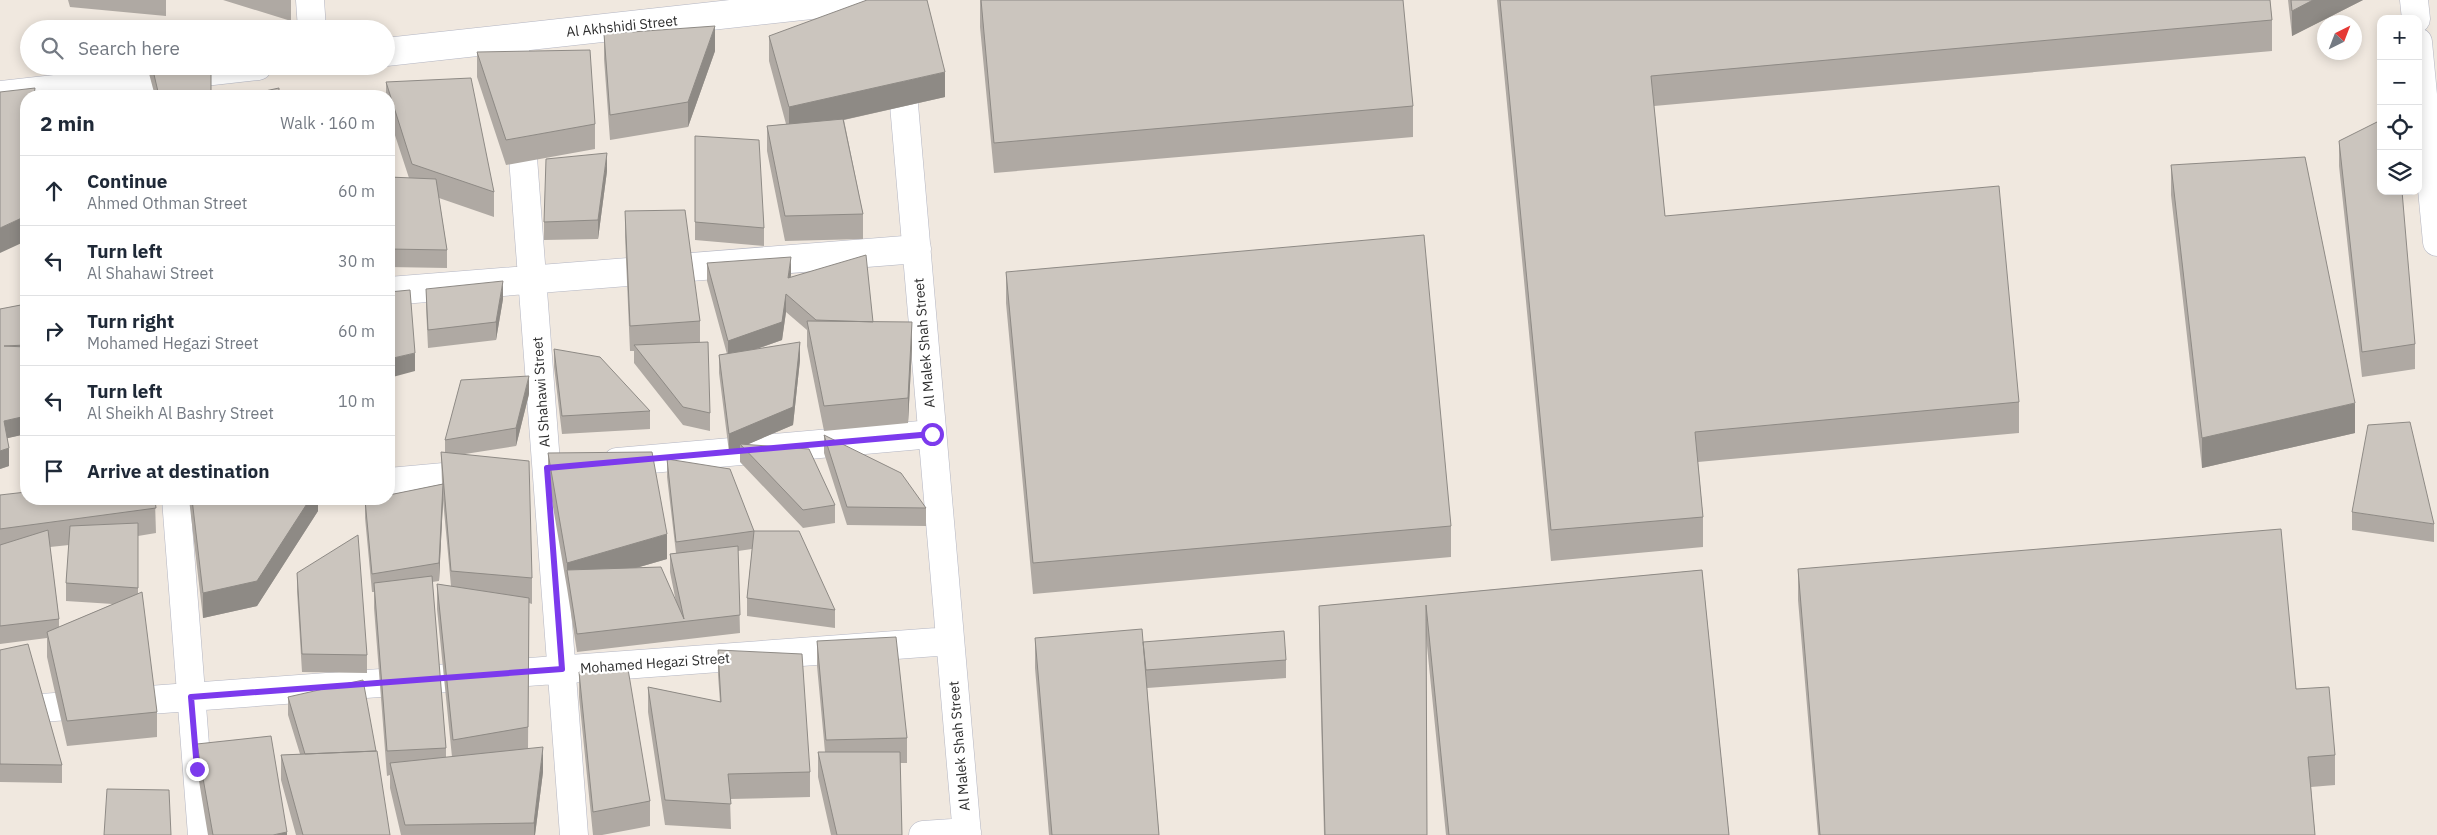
<!DOCTYPE html>
<meta charset="utf-8">
<style>
body{margin:0;font-family:"IBM Plex Sans",sans-serif;background:#f6f6f7;color:#1f2937}
.controls{position:absolute;right:15px;top:15px;display:grid;overflow:hidden;border-radius:10px;box-shadow:0 2px 12px #0003}
.controls button{width:45px;height:45px;display:grid;place-items:center;padding:0;border:0;border-bottom:1px solid #e0e1e3;background:#fff;color:#1f2937;font:25px sans-serif}
.compass{position:absolute;left:2317px;top:15px;width:45px;height:45px;border-radius:50%;background:#fff;box-shadow:0 2px 12px #0003;rotate:42deg}
.stop{position:absolute;width:15px;height:15px;margin:-11px;border:4px solid #7c3aed;border-radius:50%;background:#fff}
.stop.end{background:#7c3aed;border-color:#fff;box-shadow:0 1px 5px #0008}
.list{margin:0;padding:0;list-style:none}
h2{display:flex;justify-content:space-between;align-items:center;height:65px;margin:0;padding:0 20px;font-size:21px}
h2 small{font-size:16px;font-weight:400;color:#747a83}
.list li{display:grid;grid-template-columns:32px 1fr auto;gap:15px;align-items:center;box-sizing:border-box;height:70px;padding:0 20px;border-top:1px solid #e0e1e3}
.list b{display:block;font-size:19px;white-space:nowrap}
.list p{margin:0;font-size:16px;white-space:nowrap;color:#747a83}
.list em{font-size:16px;font-style:normal;color:#747a83}
.icon{flex:none;width:28px;height:28px;fill:none;stroke:currentColor;stroke-width:2;stroke-linecap:round;stroke-linejoin:round}
.map{position:relative;flex:none;width:2437px;height:835px;overflow:hidden}
.search{position:absolute;background:#fff;box-shadow:0 2px 12px #0003;left:20px;top:20px;width:375px;height:55px;display:flex;align-items:center;gap:12px;box-sizing:border-box;padding:0 18px;border-radius:28px;color:#747a83;font-size:19px}
.panel{position:absolute;background:#fff;box-shadow:0 2px 12px #0003;left:20px;top:90px;width:375px;height:415px;border-radius:20px}
.map>svg:first-child{display:block}
.lines{fill:none;stroke-linecap:round;stroke-linejoin:round}
.minor-casing{stroke:#b3b5c2;stroke-width:29}
.minor{stroke:#fff;stroke-width:28}
.wall{fill:#afa9a3;fill-rule:evenodd}
.shaded-wall{fill:#8e8a85}
.building{fill:#cbc5be;stroke:#8e8a85}
.route{stroke:#7c3aed;stroke-width:6}
.labels{text-anchor:middle;stroke-width:4.5;stroke-linejoin:round;paint-order:stroke}
.street-label{font-size:14px;fill:#2d2d2d;stroke:#fff}
</style>
<div class="map">
<svg width="2437" height="835" viewBox="0 0 2437 835">
<rect width="100%" height="100%" fill="#f0e8df"/>
<g class="lines">
<defs>
<path id="minor" d="M310,0L312,29
M895,0L967,835
M2414,0L2416,19
M514,38L574,835
M2418,42L2437,242
M386,52L857,0
M0,95L258,66
M389,291L917,249
M617,462L932,434
M389,482L477,474
M176,499L202,835
M0,711L950,641
M923,835L967,832"/>
</defs>
<!-- minor casing -->
<use href="#minor" class="minor-casing"/>
<!-- minor -->
<use href="#minor" class="minor"/>
</g>
<!-- wall -->
<path class="wall" d="M68,0H166V16L70,7Z
M223,0H291V21Z
M980,0L1413,106V137L994,173L980,27Z
M1497,0H2270L2272,20V51L1654,106L1665,216L2019,402V433L1698,462L1703,517V547L1551,561Z
M2288,0H2363L2292,36Z
M604,34L715,51L688,127L610,140L604,59Z
M769,36L945,97L844,120L863,214V239L785,241L767,151V126L786,124L769,61Z
M477,52L595,124V149L506,165L477,77Z
M147,66H211V96H155Z
M386,82L494,192V217L439,198L447,250V268L389,267V177L409,178L389,117V96H386Z
M695,136L764,228V246L695,240Z
M2339,141L2415,344V369L2362,377L2339,166Z
M2171,165L2355,433L2202,468L2171,195Z
M607,171L598,239L544,240V222Z
M625,211L700,321V342L710,413V431L683,425L634,363V351H630L625,236Z
M707,263L791,275L790,278L873,322L912,347L908,423L824,431L807,346V330L786,312L782,340L754,350L800,360L793,425L748,444L835,505V523L803,528L740,462V448L729,452L719,373V355L727,354L707,281Z
M1006,272L1451,526V557L1033,594L1006,303Z
M426,289L503,299L496,340L428,348L426,307Z
M26,304V434L7,438L9,448V466L0,469V309Z
M554,349L650,411V429L562,434L554,367Z
M529,394L516,446L465,454L532,578V604L529,603L528,749L543,772L535,835H401L390,788V775L387,776L374,608V592H372L365,518V500L442,484L441,452H445V440ZM443,500L451,586L437,584V609L452,757H446V748L432,582L439,581Z
M824,435L926,508V526L847,525L824,453Z
M548,453L667,559L636,568L676,602L670,572V554L676,553L667,477V459L754,531L835,610V628L747,616V598L752,549L738,551L740,633L577,652L567,588L548,478Z
M0,495L26,499H164V501L155,502L156,533L138,536V594L157,712V737L67,746L47,657V638L0,644ZM69,545L66,583V601L113,604L59,627V619L50,547Z
M189,499H318V511L257,606L203,618Z
M2352,512L2434,524V542L2352,530Z
M1798,569L2296,689L2335,755V785L2311,787L2315,835H1818L1798,600Z
M1702,570L1729,835H1446L1426,636L1427,835H1324L1319,637V606Z
M297,573L367,655V673L302,672L297,591Z
M1035,638L1143,642L1286,660V678L1147,688L1159,835H1049L1035,668Z
M817,641L907,738V763H900L902,835H831L818,777V752H825L817,666Z
M0,650L62,765V783L0,782Z
M718,650L810,772V797L730,799L731,829L665,825L648,712V687L720,702L718,675Z
M579,672L650,801V826L602,835H593L579,697Z
M288,697L390,835H296L281,780V755L300,754L288,715Z
M197,744L287,835H208L197,769Z"/>
<!-- shaded-wall -->
<path class="shaded-wall" d="M2313,0H2363L2292,36V11Z
M715,26V51L688,127V102Z
M945,72V97L789,132V107Z
M607,153V171L598,239V220Z
M26,216V241L0,253V228Z
M791,257V275L788,296V278Z
M503,281V299L496,340V322Z
M786,294V312L782,340L728,359V341Z
M912,322V347L908,423V398Z
M800,342V360L793,425L742,447L740,444V448L729,452V434Z
M415,353V371L389,378V359Z
M529,376V394L516,446V428Z
M2355,403V433L2202,468V438Z
M26,416V434L4,439V421Z
M390,428V453L389,454V429Z
M9,448V466L0,469V451Z
M443,484V502L439,581V563Z
M310,499H318V511L257,606L203,618V593Z
M667,534V559L570,587L567,570V563Z
M543,747V772L535,835H534V823Z
M287,832V835H273Z"/>
<!-- building -->
<path class="building" d="M867,0H927L945,72L789,107L769,36Z
M981,0H1403L1413,106L994,143Z
M1500,0H2270L2272,20L1651,76L1665,216L1999,186L2019,402L1695,432L1703,517L1551,530Z
M2291,0H2313L2292,11Z
M141,25L212,27V29H142Z
M715,26L688,102L610,115L604,34Z
M590,50L595,124L506,140L477,52Z
M152,66H211V96H159Z
M471,78L494,192L412,164L386,82Z
M35,88L34,96H26V216L0,228V92Z
M279,88V96H242Z
M843,119L863,214L785,216L767,126Z
M2381,120V191H2402L2415,344L2362,352L2339,141Z
M695,136L759,140L764,228L695,222Z
M607,153L598,220L544,222L546,159Z
M2305,157L2355,403L2202,438L2171,165Z
M389,177L436,179L447,250L389,249Z
M685,210L700,321L630,326L625,211Z
M1424,235L1451,526L1033,563L1006,272Z
M866,255L873,322L816,320L786,294L782,322L728,341L707,263L791,257L788,278Z
M503,281L496,322L428,330L426,289Z
M410,290L415,353L389,359V292Z
M26,304V345L4,346L26,347V416L4,421L9,448L0,451V309Z
M807,321L912,322L908,398L824,406Z
M708,342L710,413L683,407L634,345Z
M800,342L793,407L729,434L719,355Z
M554,349L600,357L650,411L562,416Z
M529,376L516,428L445,440L461,380Z
M2410,422L2434,524L2352,512L2368,425Z
M824,435L901,473L926,508L847,507Z
M740,444L809,449L835,505L803,510Z
M441,452L529,461L532,578L451,571Z
M652,452L667,534L567,563L548,453Z
M667,459L730,469L754,531L676,542Z
M443,484L439,563L372,574L365,500L371,499H389V495Z
M26,492V499H155L156,508L0,529V495Z
M192,499H310L257,581L203,593Z
M138,523V588L66,583L70,526Z
M2281,529L2296,689L2329,687L2335,755L2308,757L2315,835H1820L1798,569Z
M48,530L59,619L0,626V545Z
M754,531H799L835,610L747,598Z
M358,535L367,655L302,654L297,573Z
M738,546L740,615L577,634L567,570L661,567L684,619L670,554Z
M1702,570L1729,835H1449L1426,605L1427,835H1325L1319,606Z
M432,576L446,748L387,751L374,583Z
M437,584L529,598L528,727L453,740Z
M142,592L157,712L67,721L47,632Z
M1142,629L1159,835H1052L1035,638Z
M1284,631L1286,660L1146,670L1143,642Z
M896,637L907,738L826,740L817,641Z
M28,644L62,765L0,764V650Z
M718,650L802,654L810,772L728,774L731,804L665,800L648,687L721,702Z
M628,669L650,801L593,812L579,672Z
M363,680L376,751L305,754L288,697Z
M271,736L287,832L273,835H213L197,744Z
M543,747L534,823L405,825L390,763Z
M377,751L390,835H303L281,755Z
M818,752H900L902,835H837Z
M107,789L169,790L171,835H104Z"/>
<g class="lines">
<!-- route -->
<path class="route" d="M197,769L191,697L562,669L547,468L932,434"/>
</g>
<g class="labels">
<!-- street labels -->
<g class="street-label">
<text transform="translate(622 26) rotate(-6)" y="5">Al Akhshidi Street</text>
<text transform="translate(924 343) rotate(-95)" y="5">Al Malek Shah Street</text>
<text transform="translate(541 392) rotate(-94)" y="5">Al Shahawi Street</text>
<text transform="translate(655 663) rotate(-4)" y="5">Mohamed Hegazi Street</text>
<text transform="translate(959 746) rotate(-95)" y="5">Al Malek Shah Street</text>
</g>
</g>
</svg>
<div class="controls">
<button>+</button>
<button>−</button>
<button><svg class="icon" aria-label="locate" viewBox="0 0 24 24"><circle cx="12" cy="12" r="6"/><path d="M12 2v4M12 18v4M2 12h4M18 12h4"/></svg></button>
<button><svg class="icon" aria-label="layers" viewBox="0 0 24 24"><path d="M12 4l9 5-9 5-9-5zM3 14l9 5 9-5"/></svg></button>
</div>
<svg class="compass" viewBox="-18 -18 36 36"><path d="M0-13l5 13h-10z" fill="#e53935"/><path d="M0 13l5-13h-10z" fill="#747a83"/></svg>
<div class="stop" style="left:932px;top:434px"></div>
<div class="stop end" style="left:197px;top:769px"></div>
<div class="search"><svg class="icon" aria-label="search" viewBox="0 0 24 24"><circle cx="10" cy="10" r="6"/><path d="M15 15l6 6"/></svg>Search here</div>
<section class="panel">
<h2>2 min<small>Walk · 160 m</small></h2>
<ul class="list">
<li><svg class="icon" aria-label="ahead" viewBox="0 0 24 24"><path d="M12 20V5M6 11l6-6 6 6"/></svg><div><b>Continue</b><p>Ahmed Othman Street</p></div><em>60 m</em></li>
<li><svg class="icon" aria-label="left" viewBox="0 0 24 24"><path d="M17 20v-9H6M10 6l-5 5 5 5"/></svg><div><b>Turn left</b><p>Al Shahawi Street</p></div><em>30 m</em></li>
<li><svg class="icon" aria-label="right" viewBox="0 0 24 24"><path d="M7 20v-9h11M14 6l5 5-5 5"/></svg><div><b>Turn right</b><p>Mohamed Hegazi Street</p></div><em>60 m</em></li>
<li><svg class="icon" aria-label="left" viewBox="0 0 24 24"><path d="M17 20v-9H6M10 6l-5 5 5 5"/></svg><div><b>Turn left</b><p>Al Sheikh Al Bashry Street</p></div><em>10 m</em></li>
<li><svg class="icon" aria-label="arrive" viewBox="0 0 24 24"><path d="M6 21V4h12l-3 4 3 4H6"/></svg><div><b>Arrive at destination</b></div></li>
</ul>
</section>
</div>
